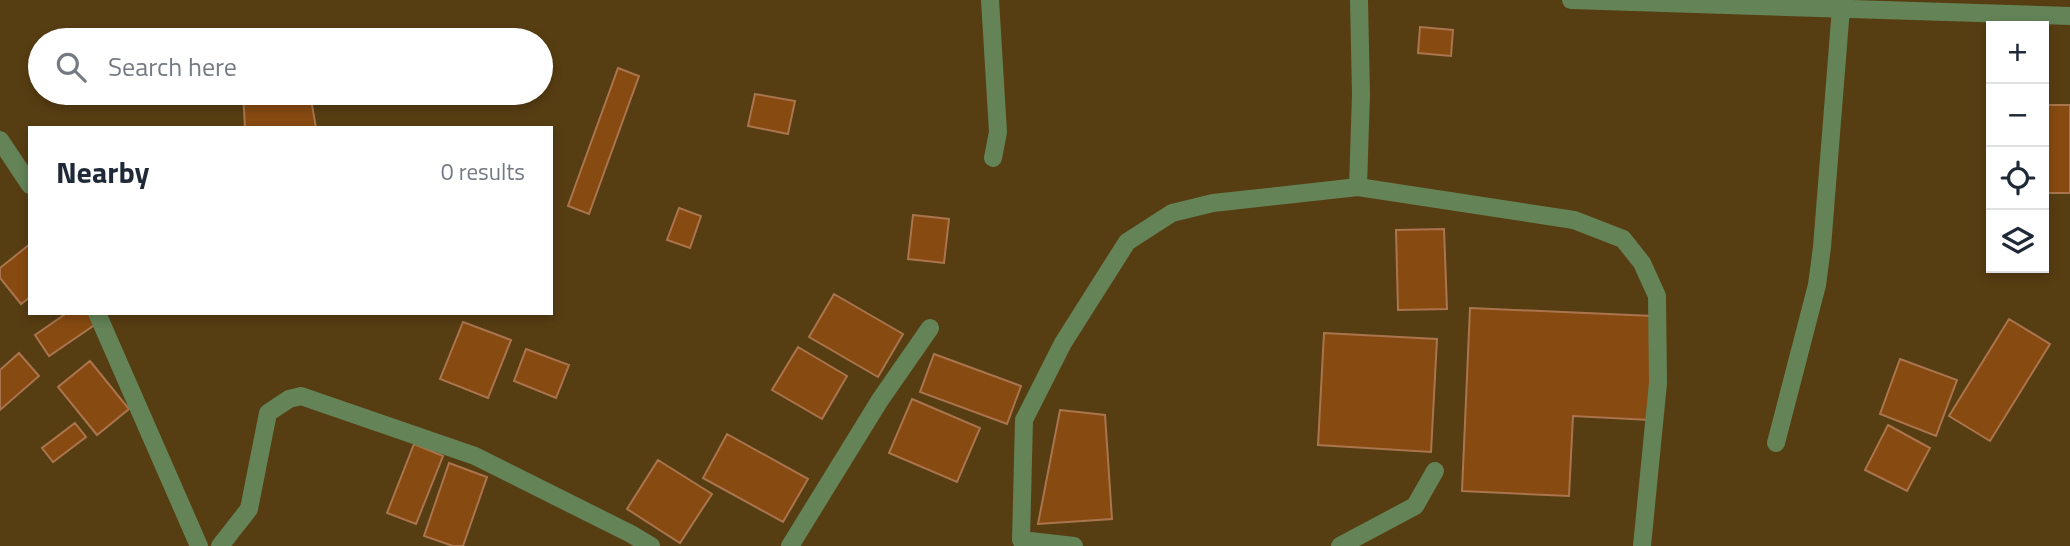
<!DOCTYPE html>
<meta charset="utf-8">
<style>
body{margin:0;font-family:"Titillium Web",sans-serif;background:#f6f6f7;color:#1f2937}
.controls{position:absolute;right:21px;top:21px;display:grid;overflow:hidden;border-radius:0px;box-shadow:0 4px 10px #0003}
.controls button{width:63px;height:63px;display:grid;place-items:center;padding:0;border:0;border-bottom:2px solid #e0e1e3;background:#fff;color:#1f2937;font:35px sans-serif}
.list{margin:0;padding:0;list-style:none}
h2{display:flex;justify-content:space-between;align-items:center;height:91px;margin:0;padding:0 28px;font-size:30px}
h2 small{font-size:23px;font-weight:400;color:#747a83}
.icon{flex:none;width:38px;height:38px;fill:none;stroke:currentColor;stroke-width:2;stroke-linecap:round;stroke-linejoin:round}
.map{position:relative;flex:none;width:2070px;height:546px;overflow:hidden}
.search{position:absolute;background:#fff;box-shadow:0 4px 10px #0003;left:28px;top:28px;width:525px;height:77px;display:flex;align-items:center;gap:18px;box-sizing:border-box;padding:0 24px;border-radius:38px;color:#747a83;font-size:26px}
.panel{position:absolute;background:#fff;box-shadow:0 4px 10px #0003;left:28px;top:126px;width:525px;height:189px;border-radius:0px}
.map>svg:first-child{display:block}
.building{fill:#874a11;stroke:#aa754e;stroke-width:2}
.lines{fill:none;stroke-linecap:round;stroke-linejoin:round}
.minor{stroke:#648357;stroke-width:18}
</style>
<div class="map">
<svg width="2070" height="546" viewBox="0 0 2070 546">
<rect width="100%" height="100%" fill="#573d12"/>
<!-- building -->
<path class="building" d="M1420,27L1453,30L1451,56L1418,53Z
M618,68L639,76L589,214L568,206Z
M243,93H310L316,128H245Z
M755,94L795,101L788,134L748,126Z
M2044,105H2070V193H2044Z
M679,208L701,216L690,248L667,240Z
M913,215L949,219L944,263L908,259Z
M1444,229L1447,309L1398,310L1396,230Z
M30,244V297L21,304L0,278V268Z
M834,294L903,334L878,377L809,337Z
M1470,308L1653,316L1649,420L1573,416L1569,496L1462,491Z
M67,313H88L96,324L49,356L35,335Z
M2009,319L2050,344L1990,441L1949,416Z
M463,322L511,340L488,398L440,379Z
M1324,333L1437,339L1431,452L1318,445Z
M798,347L847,376L822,419L772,390Z
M526,349L569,365L556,398L514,381Z
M19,353L39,376L0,410V370Z
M934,354L1021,386L1007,424L920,392Z
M1900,359L1957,380L1936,436L1880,414Z
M90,361L129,409L97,435L58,387Z
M912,399L980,428L957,482L889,453Z
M1060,410L1105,415L1112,519L1038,524Z
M75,423L86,437L53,462L42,448Z
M1888,425L1930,448L1907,491L1865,470Z
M727,434L808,479L783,522L703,478Z
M414,444L443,456L416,524L387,513Z
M658,460L712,494L680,543L627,509Z
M449,463L487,477L463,546H453L424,536Z"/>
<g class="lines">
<!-- minor -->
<path class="minor" d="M990,0L998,132L993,158
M1571,0L2070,16
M0,140L30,185
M1358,187L1361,94L1359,0
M97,313L199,546
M1776,443L1817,285L1822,247L1841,8
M220,546L249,509L268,413L289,399L301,396L475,456L631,534L651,546
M790,546L880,400L930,328
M1074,546L1021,540L1024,420L1063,343L1127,242L1172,213L1213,203L1358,187L1574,220L1623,239L1642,263L1657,296L1658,383L1642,546
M1340,546L1415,506L1435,471"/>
</g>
</svg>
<div class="controls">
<button>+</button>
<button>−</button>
<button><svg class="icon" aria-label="locate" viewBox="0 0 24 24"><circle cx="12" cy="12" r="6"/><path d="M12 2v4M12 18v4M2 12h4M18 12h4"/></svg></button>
<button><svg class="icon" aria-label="layers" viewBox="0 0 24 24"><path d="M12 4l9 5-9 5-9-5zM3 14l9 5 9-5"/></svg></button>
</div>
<div class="search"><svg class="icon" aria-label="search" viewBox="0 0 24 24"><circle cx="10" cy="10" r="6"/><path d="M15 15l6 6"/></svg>Search here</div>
<section class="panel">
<h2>Nearby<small>0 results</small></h2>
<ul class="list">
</ul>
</section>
</div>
